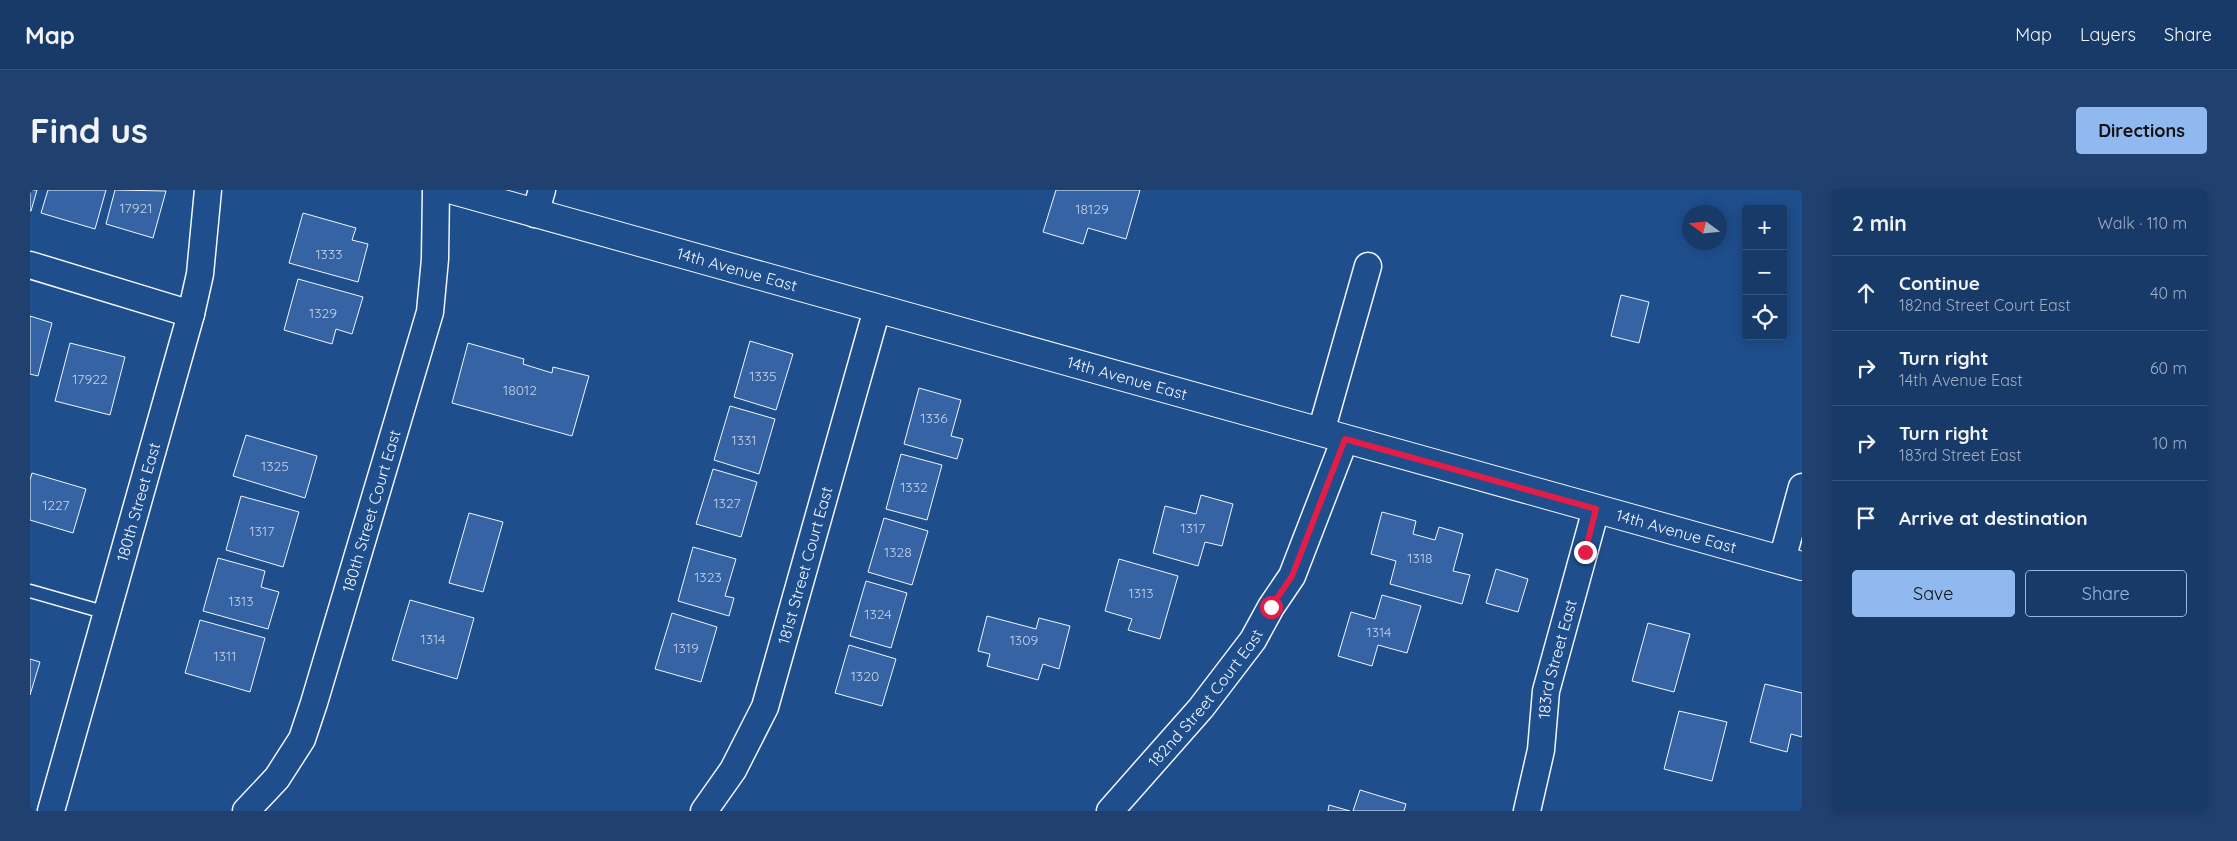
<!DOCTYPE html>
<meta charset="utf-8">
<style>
body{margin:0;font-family:Quicksand,sans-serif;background:#20416f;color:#f1f3f6}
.controls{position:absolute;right:15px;top:15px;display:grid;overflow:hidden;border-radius:5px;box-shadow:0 2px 12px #0003}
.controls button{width:45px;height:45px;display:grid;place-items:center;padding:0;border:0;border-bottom:1px solid #36547d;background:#173a69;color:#f1f3f6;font:25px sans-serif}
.compass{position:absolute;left:1652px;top:15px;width:45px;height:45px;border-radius:50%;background:#173a69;box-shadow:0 2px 12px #0003;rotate:285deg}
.stop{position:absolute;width:15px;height:15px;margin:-11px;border:4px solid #e11d48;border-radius:50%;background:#fff}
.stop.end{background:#e11d48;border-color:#fff;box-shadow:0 1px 5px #0008}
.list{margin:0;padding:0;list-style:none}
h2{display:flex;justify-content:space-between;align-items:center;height:65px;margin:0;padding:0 20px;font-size:21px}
h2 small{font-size:16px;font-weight:400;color:#9eadc0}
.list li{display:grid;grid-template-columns:32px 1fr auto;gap:15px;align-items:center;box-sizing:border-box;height:75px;padding:0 20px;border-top:1px solid #36547d}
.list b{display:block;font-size:19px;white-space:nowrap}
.list p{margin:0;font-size:16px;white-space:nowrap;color:#9eadc0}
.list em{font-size:16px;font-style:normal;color:#9eadc0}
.actions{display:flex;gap:10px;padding:15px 20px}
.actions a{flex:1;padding:11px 0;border:1px solid #90b9f0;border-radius:5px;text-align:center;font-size:18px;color:#90b9f0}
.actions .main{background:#90b9f0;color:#111}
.icon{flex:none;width:28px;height:28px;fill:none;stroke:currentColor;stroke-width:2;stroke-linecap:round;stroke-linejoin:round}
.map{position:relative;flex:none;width:1772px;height:621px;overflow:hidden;border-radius:5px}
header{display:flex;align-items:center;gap:30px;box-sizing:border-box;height:70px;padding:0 25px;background:#173a69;border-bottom:1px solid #36547d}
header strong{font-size:24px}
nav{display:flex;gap:28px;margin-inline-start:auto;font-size:18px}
.intro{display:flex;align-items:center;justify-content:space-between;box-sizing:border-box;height:120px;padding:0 30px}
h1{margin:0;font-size:35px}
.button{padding:12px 22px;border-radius:5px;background:#90b9f0;color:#111;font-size:18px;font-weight:700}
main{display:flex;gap:30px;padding:0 30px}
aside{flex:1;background:#173a69;border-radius:5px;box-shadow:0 2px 12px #0003}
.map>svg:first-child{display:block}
.building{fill:#3563a3;stroke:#f2f6ff}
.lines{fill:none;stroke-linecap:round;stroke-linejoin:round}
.lane-casing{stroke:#f2f6ff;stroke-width:15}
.street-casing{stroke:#f2f6ff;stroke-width:29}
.secondary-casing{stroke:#f2f6ff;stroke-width:30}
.lane{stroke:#1f4e8c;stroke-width:12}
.street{stroke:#1f4e8c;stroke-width:26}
.secondary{stroke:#1f4e8c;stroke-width:28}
.route{stroke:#e11d48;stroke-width:6}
.labels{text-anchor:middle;stroke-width:4;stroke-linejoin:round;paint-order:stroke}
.number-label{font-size:14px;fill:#c3d1e8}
.street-label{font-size:16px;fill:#f2f6ff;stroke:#1f4e8c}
</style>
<header>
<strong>Map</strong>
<nav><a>Map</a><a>Layers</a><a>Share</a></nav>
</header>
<div class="intro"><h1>Find us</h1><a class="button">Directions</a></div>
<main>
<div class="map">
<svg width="1772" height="621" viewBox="0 0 1772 621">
<rect width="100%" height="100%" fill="#1f4e8c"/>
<!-- building -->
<path class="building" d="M0,0H7L1,21H0Z
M18,0H76L65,39L11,23Z
M85,0L136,1L123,48L76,34Z
M1026,0H1110L1096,49L1058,38L1053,54L1013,42Z
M273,23L326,38L322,50L338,54L328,92L259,73Z
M268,89L333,107L322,144L306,139L302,154L254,140Z
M1591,105L1619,112L1609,153L1581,146Z
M0,126L22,133L8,186L0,184Z
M720,151L763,164L746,220L704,207Z
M40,153L95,167L80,225L25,211Z
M438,153L494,169L493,174L522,183L523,177L559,186L542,246L422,213Z
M889,198L931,210L921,246L933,249L927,269L874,254Z
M700,216L745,229L729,284L684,270Z
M216,245L287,266L275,308L203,286Z
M871,264L912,275L897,330L856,319Z
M683,279L727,292L711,347L666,334Z
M2,283L56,299L43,343L0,330V290Z
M1171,305L1203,314L1192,356L1175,352L1168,376L1123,363L1135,316L1166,324Z
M211,306L269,322L253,377L196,360Z
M1352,322L1386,331L1383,344L1405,350L1409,337L1433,344L1423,381L1440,385L1432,414L1360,394L1366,371L1341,364Z
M439,323L473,332L453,402L419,393Z
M854,328L898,341L882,395L838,382Z
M663,357L706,369L695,406L704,408L699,426L648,411Z
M188,368L235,381L231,397L249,402L238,439L173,421Z
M1089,369L1148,386L1130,449L1098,440L1102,429L1075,421Z
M1466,379L1498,389L1488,422L1456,413Z
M836,391L877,403L861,458L820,446Z
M1352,405L1391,416L1377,463L1348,455L1342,476L1308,466L1321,422L1345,429Z
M380,410L444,428L427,489L362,470Z
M642,423L687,437L671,492L625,479Z
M957,426L1006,439L1009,428L1040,436L1029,479L1013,474L1008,490L957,476L960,464L948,461Z
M170,430L235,448L220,502L155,483Z
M1618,433L1660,444L1644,502L1602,491Z
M819,455L866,469L852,516L805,503Z
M0,469L10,472L0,505Z
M1735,494L1772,503V547L1761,544L1757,562L1720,552Z
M1649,521L1697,532L1682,591L1634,579Z
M1330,600L1376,614L1374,621H1323Z
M1299,615L1320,621H1298Z"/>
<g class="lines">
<defs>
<path id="lane" d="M0,401L77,423"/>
<g id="street">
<path d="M505,24L512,0"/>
<path d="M0,75L161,124"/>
<path d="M1291,242L1338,76"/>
<path d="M1752,370L1772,297"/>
<path id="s1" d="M21,621L161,124L170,84L178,0"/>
<path id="s2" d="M216,621L247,588L272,549L284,513L400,122L405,69L406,0"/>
<path id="s3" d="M674,621L703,580L735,517L847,119"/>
<path id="s4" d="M1080,621L1171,518L1223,450L1241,417L1262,386L1315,249"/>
<path id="s5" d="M1497,621L1511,560L1516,501L1566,319"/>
</g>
<g id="secondary">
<path id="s6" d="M423,0L1772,376"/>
</g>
</defs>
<!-- lane casing -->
<use href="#lane" class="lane-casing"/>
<!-- street casing -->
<use href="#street" class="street-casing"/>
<!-- secondary casing -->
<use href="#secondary" class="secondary-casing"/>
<!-- lane -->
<use href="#lane" class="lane"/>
<!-- street -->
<use href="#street" class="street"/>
<!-- secondary -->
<use href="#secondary" class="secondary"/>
</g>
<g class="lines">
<!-- route -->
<path class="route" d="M1241,417L1262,386L1315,249L1566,319L1555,362"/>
</g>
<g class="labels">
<!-- number labels -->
<g class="number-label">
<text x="106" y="23">17921</text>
<text x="1062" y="24">18129</text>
<text x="299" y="69">1333</text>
<text x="293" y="128">1329</text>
<text x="733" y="191">1335</text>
<text x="60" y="194">17922</text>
<text x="490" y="205">18012</text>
<text x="904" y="233">1336</text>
<text x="714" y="255">1331</text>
<text x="245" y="281">1325</text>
<text x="884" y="302">1332</text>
<text x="697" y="318">1327</text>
<text x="26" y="320">1227</text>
<text x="1163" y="343">1317</text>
<text x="232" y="346">1317</text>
<text x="868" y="367">1328</text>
<text x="1390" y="373">1318</text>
<text x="678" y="392">1323</text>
<text x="1111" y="408">1313</text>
<text x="211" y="416">1313</text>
<text x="848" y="429">1324</text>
<text x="1349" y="447">1314</text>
<text x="403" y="454">1314</text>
<text x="994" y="455">1309</text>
<text x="656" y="463">1319</text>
<text x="195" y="471">1311</text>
<text x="835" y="491">1320</text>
</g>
<!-- street labels -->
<g class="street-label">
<text dy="6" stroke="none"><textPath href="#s6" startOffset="295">14th Avenue East</textPath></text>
<text dy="6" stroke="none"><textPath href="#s6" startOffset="700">14th Avenue East</textPath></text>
<text dy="6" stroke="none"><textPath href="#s1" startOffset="321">180th Street East</textPath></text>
<text dy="6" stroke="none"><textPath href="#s2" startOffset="330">180th Street Court East</textPath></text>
<text dy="6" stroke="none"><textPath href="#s6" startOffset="1270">14th Avenue East</textPath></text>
<text dy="6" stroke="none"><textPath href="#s3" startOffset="268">181st Street Court East</textPath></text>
<text dy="6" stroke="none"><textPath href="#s5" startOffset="155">183rd Street East</textPath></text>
<text dy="6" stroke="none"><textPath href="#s4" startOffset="148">182nd Street Court East</textPath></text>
</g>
</g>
</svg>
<div class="controls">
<button>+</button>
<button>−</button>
<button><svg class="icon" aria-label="locate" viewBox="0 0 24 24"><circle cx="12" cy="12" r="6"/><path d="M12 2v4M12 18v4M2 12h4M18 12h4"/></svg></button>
</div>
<svg class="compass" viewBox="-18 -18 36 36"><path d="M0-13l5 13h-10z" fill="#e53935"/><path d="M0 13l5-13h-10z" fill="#9eadc0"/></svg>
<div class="stop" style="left:1241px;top:417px"></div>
<div class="stop end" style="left:1555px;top:362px"></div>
</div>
<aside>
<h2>2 min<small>Walk · 110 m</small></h2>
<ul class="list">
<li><svg class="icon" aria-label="ahead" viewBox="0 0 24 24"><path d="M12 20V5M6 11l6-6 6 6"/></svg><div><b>Continue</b><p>182nd Street Court East</p></div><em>40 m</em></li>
<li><svg class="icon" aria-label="right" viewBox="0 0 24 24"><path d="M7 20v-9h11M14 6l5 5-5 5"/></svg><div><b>Turn right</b><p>14th Avenue East</p></div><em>60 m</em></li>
<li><svg class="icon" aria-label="right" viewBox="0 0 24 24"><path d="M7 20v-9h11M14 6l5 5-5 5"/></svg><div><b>Turn right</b><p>183rd Street East</p></div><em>10 m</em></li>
<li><svg class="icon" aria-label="arrive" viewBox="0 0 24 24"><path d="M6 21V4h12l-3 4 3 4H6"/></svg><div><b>Arrive at destination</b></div></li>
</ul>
<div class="actions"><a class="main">Save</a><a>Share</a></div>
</aside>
</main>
